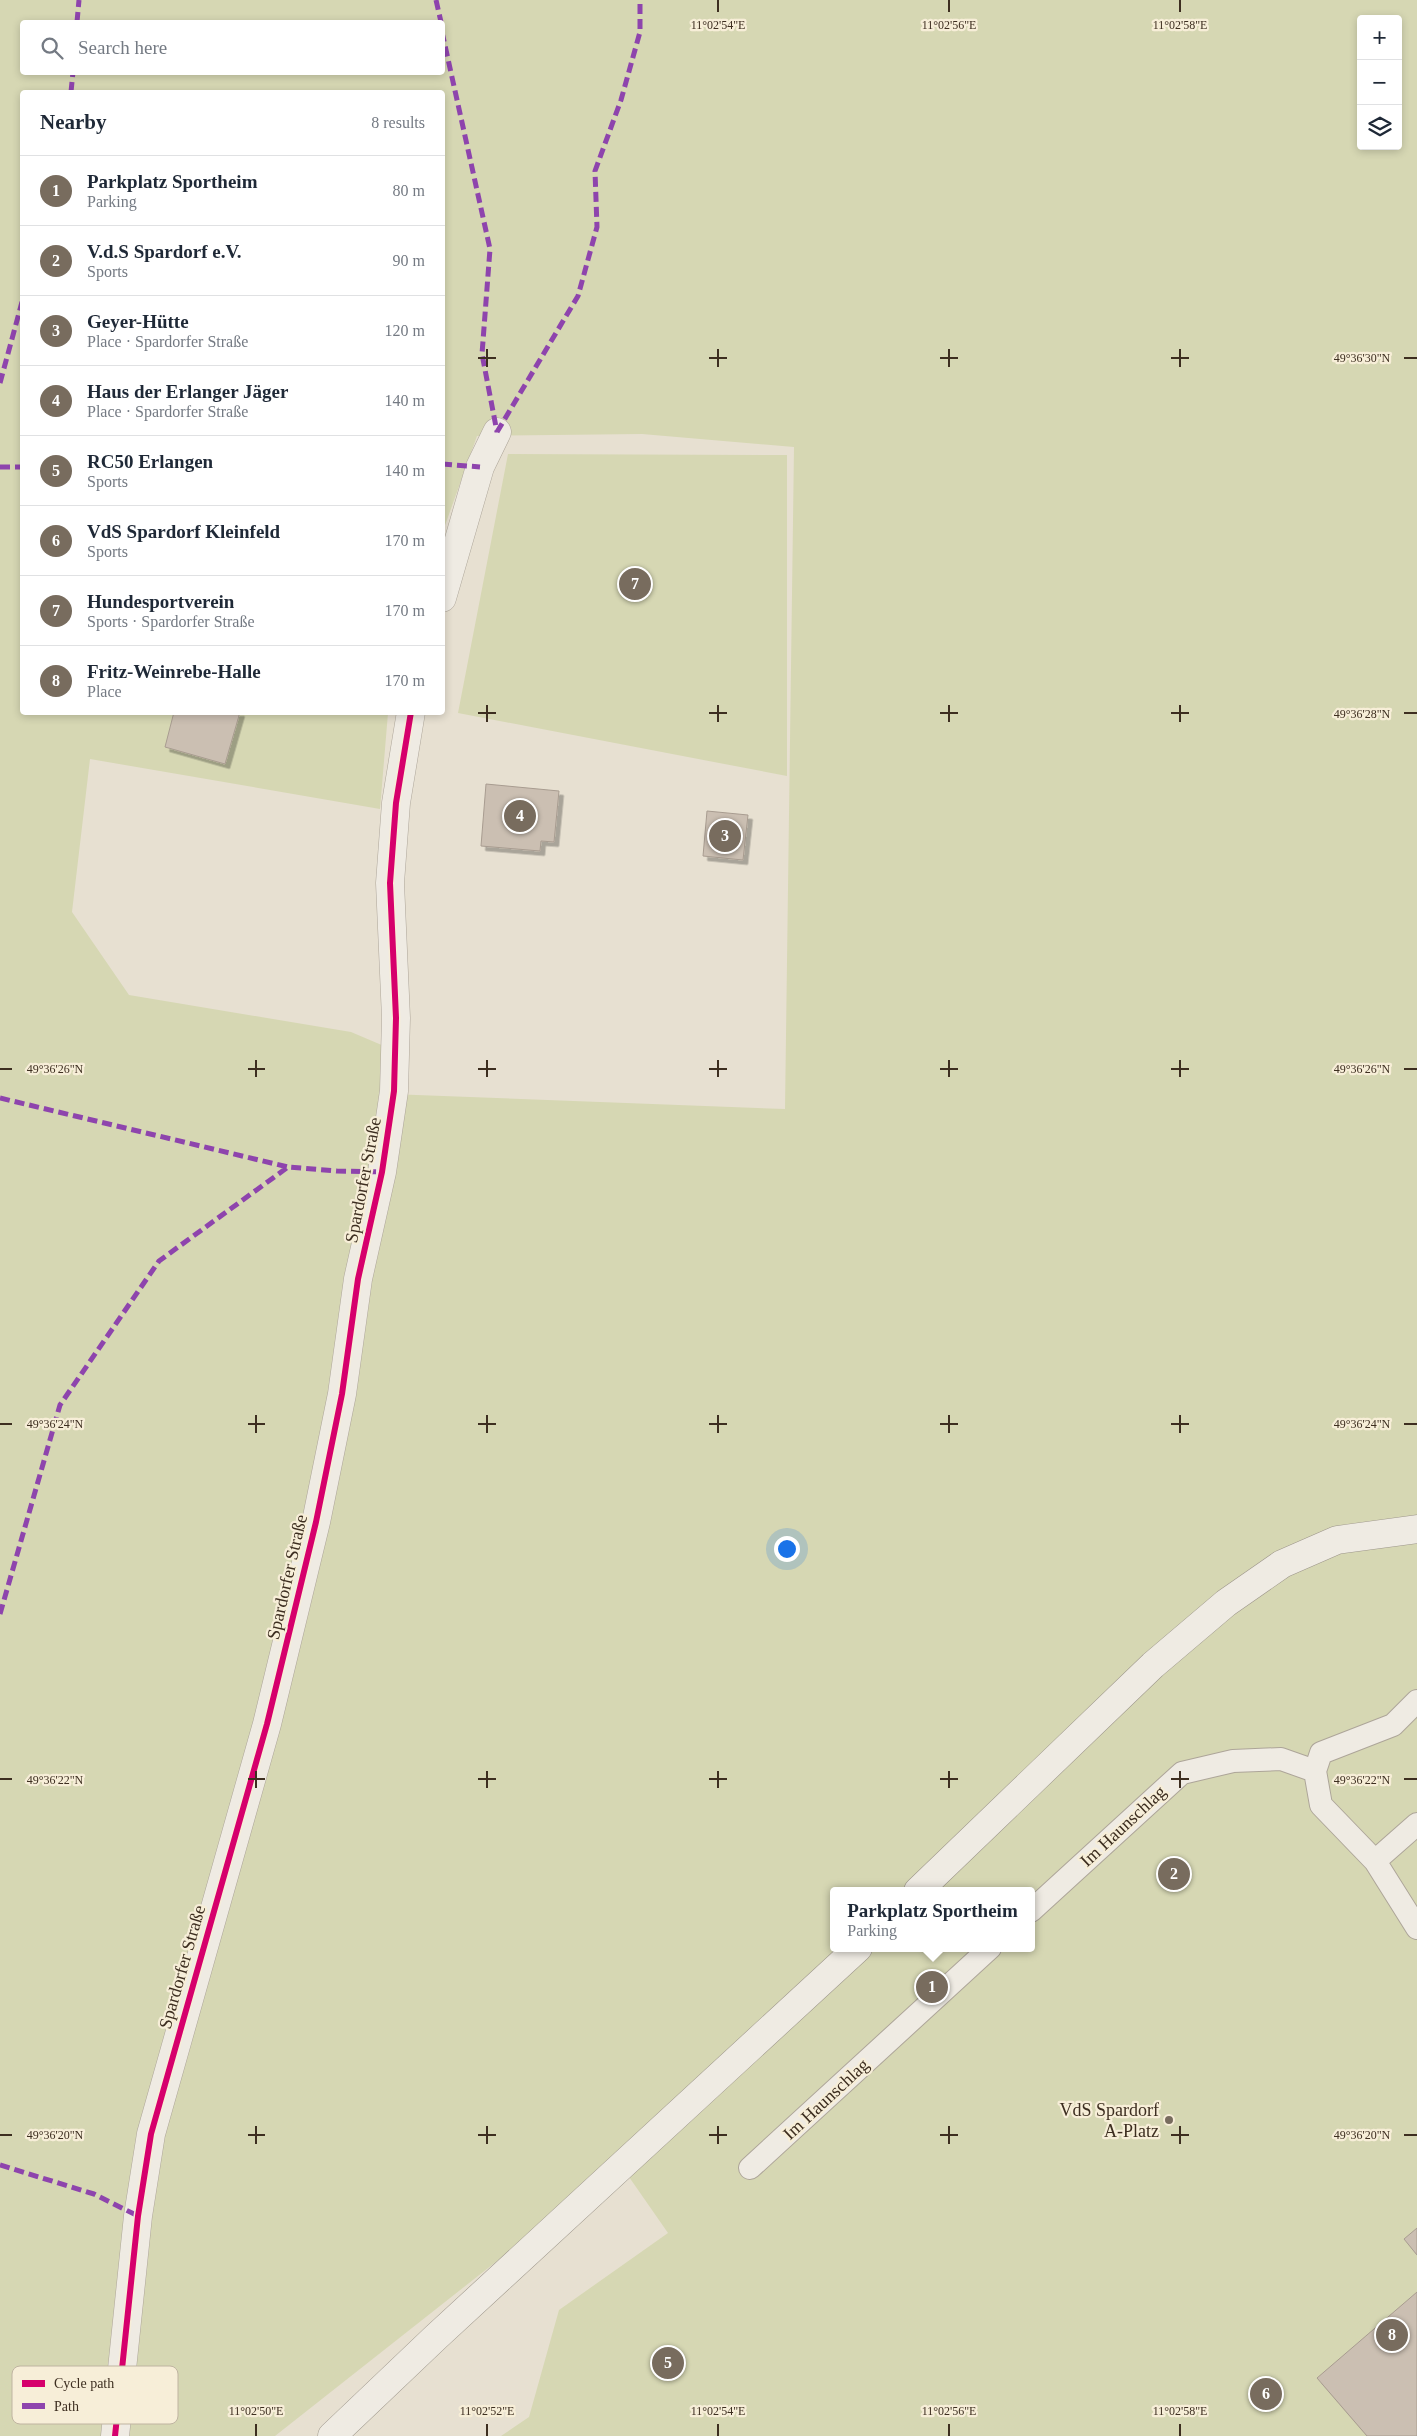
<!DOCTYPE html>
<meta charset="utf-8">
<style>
body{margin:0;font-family:Georgia,serif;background:#f6f6f7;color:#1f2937}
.controls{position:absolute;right:15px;top:15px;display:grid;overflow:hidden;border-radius:5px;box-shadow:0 2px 8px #0003}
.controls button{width:45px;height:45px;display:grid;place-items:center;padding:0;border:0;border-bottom:1px solid #e0e1e3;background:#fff;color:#1f2937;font:25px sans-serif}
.you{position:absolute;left:786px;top:1548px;width:18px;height:18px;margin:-12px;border:4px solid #fff;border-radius:50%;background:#1a73e8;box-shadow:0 0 0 8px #1a73e833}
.badge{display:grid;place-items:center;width:32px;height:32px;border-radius:50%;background:#786c5e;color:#fff;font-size:16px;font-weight:700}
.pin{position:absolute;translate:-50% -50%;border:2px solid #fff;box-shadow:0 1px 5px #0006}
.popup{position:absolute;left:830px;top:1887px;width:205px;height:65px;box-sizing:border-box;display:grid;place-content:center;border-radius:5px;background:#fff;filter:drop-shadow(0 1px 4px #0005);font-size:16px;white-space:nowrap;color:#747a83}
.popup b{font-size:19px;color:#1f2937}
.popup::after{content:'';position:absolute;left:50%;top:100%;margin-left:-10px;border:10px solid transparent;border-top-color:#fff}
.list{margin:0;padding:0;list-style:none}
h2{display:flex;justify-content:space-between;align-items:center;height:65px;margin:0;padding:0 20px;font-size:21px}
h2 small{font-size:16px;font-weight:400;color:#747a83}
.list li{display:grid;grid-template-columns:32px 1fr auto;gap:15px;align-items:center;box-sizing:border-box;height:70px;padding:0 20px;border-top:1px solid #e0e1e3}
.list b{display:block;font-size:19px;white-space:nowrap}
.list p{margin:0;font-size:16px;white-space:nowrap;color:#747a83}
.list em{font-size:16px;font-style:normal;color:#747a83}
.icon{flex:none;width:28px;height:28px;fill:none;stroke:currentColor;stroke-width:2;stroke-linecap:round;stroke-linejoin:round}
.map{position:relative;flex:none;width:1417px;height:2436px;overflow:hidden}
.search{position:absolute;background:#fff;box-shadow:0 2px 8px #0003;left:20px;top:20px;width:425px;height:55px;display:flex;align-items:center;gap:12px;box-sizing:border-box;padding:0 18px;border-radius:5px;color:#747a83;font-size:19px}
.panel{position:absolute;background:#fff;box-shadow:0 2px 8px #0003;left:20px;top:90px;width:425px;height:625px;border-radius:5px}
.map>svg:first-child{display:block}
.green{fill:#d6d7b3;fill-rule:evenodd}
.building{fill:#cbbfb2;stroke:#a89c90;filter:url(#shadow)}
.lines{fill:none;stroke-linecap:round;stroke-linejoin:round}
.service-casing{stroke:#ada599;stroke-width:24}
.minor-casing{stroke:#ada599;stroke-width:29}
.secondary-casing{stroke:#9c958a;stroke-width:29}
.service{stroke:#efebe3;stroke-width:22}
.minor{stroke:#efebe3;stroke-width:28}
.secondary{stroke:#efebe3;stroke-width:28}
.quiet{stroke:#8e44ad;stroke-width:5;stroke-dasharray:10 5;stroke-linecap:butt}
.cycleway-casing{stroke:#f7eed8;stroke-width:9}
.cycleway{stroke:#d6006c;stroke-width:6}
.ticks{fill:none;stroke:#3d2e20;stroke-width:2}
.poi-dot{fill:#786c5e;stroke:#f7eed8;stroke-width:2}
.labels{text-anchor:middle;stroke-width:4.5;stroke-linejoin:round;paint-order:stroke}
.street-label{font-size:18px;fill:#3d2e20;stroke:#f7eed8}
.poi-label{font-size:18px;fill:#3d2e20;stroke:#f7eed8;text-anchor:end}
.key{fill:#f7eed8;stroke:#bfb4a1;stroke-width:1}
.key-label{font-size:14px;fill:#3d2e20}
.ticks-label{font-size:12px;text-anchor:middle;fill:#3d2e20;stroke:#f7eed8;stroke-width:4.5;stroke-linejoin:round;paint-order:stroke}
</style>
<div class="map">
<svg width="1417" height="2436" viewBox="0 0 1417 2436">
<defs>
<filter id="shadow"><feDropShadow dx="4.5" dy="4.5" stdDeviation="0" flood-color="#0004"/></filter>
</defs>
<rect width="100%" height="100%" fill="#e7e0d1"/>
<!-- green -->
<path class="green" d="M0,0H1417V2436H501L529,2417L559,2310L668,2233L620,2164L275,2436H0ZM1361,19H1398V146H1361ZM22,22H442V72H22ZM22,92H442L443,531L477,436L642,434L794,447L785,1109L390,1094L384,1046L351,1032L129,995L72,912L90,759L380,809L388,713L22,712ZM833,1891H1031V1948H833Z
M508,454L787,455V776L458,713Z"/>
<!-- building -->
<path class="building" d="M174,712H240L225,764L165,747Z
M486,784L559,791L554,842L541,841L540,851L481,846Z
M707,811L748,815L743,860L703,856Z
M1417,2228V2255L1404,2239Z
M1417,2292V2436H1367L1317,2378Z"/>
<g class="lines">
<defs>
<path id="service" d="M1417,1701L1393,1725L1321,1753L1315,1771L1321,1805L1375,1861L1417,1928
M1375,1861L1417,1824
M1031,1911L1182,1773L1233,1761L1281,1759L1315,1771
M750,2168L990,1948"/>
<path id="minor" d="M442,598L480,467L497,432
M115,2436L138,2216L151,2134L267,1724L316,1522L342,1394L358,1279L382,1172L394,1091L396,1018L390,883L396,803L411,712"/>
<path id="secondary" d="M918,1891L1153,1665L1226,1603L1282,1564L1337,1540L1417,1529
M332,2436L436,2337L858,1948"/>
</defs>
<!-- service casing -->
<use href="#service" class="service-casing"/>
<!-- minor casing -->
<use href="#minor" class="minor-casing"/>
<!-- secondary casing -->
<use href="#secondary" class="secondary-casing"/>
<!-- service -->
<use href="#service" class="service"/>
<!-- minor -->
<use href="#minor" class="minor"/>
<!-- secondary -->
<use href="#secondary" class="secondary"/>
<!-- quiet -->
<path class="quiet" d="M436,0L441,22
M77,22L79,0
M442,32L490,249L482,354L497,432
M71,92L73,72
M0,383L22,302
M497,432L578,296L597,227L595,171L621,100L640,32V0
M442,464L480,467
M0,467H22
M0,1098L288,1167
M0,1614L60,1405L159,1261L288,1167L337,1171L382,1172
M0,2165L94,2194L138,2216"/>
<defs>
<path id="cycleway" d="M115,2436L138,2216L151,2134L267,1724L316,1522L342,1394L358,1279L382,1172L394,1091L396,1018L390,883L396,803L411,712"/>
</defs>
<!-- cycleway casing -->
<use href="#cycleway" class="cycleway-casing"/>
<!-- cycleway -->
<use href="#cycleway" class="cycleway"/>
</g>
<!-- ticks -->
<path class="ticks" d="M718,0V12M949,0V12M1180,0V12M487,349V367M718,349V367M949,349V367M1180,349V367M478,358H496M709,358H727M940,358H958M1171,358H1189M1404,358H1417M487,705V722M718,705V722M949,705V722M1180,705V722M478,713H496M709,713H727M940,713H958M1171,713H1189M1404,713H1417M256,1060V1077M487,1060V1077M718,1060V1077M949,1060V1077M1180,1060V1077M0,1069H12M248,1069H265M478,1069H496M709,1069H727M940,1069H958M1171,1069H1189M1404,1069H1417M256,1415V1433M487,1415V1433M718,1415V1433M949,1415V1433M1180,1415V1433M0,1424H12M248,1424H265M478,1424H496M709,1424H727M940,1424H958M1171,1424H1189M1404,1424H1417M256,1771V1788M487,1771V1788M718,1771V1788M949,1771V1788M1180,1771V1788M0,1779H12M248,1779H265M478,1779H496M709,1779H727M940,1779H958M1171,1779H1189M1404,1779H1417M256,2126V2144M487,2126V2144M718,2126V2144M949,2126V2144M1180,2126V2144M0,2135H12M248,2135H265M478,2135H496M709,2135H727M940,2135H958M1171,2135H1189M1404,2135H1417M256,2424V2436M487,2424V2436M718,2424V2436M949,2424V2436M1180,2424V2436"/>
<!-- markers -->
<circle class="poi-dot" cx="1169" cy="2120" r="5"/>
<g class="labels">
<!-- street labels -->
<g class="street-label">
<text transform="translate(363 1180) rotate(-79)" y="6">Spardorfer Straße</text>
<text transform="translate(287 1577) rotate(-77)" y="6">Spardorfer Straße</text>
<text transform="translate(1123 1826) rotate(-43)" y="6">Im Haunschlag</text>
<text transform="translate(182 1967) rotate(-74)" y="6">Spardorfer Straße</text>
<text transform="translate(826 2099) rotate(-43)" y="6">Im Haunschlag</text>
</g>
<!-- poi labels -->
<g class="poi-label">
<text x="1159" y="2116">VdS Spardorf<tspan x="1159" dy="21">A-Platz</tspan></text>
</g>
</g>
<!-- legend -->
<rect x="12" y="2366" width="166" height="58" rx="8" class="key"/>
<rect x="22" y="2380" width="23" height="7" fill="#d6006c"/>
<rect x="22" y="2403" width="23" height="6" fill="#8e44ad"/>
<g class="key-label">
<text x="54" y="2388">Cycle path</text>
<text x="54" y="2411">Path</text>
</g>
<g class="ticks-label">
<text x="718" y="29">11°02'54"E</text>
<text x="949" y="29">11°02'56"E</text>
<text x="1180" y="29">11°02'58"E</text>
<text x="1362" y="362">49°36'30"N</text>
<text x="1362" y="718">49°36'28"N</text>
<text x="55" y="1073">49°36'26"N</text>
<text x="1362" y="1073">49°36'26"N</text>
<text x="55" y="1428">49°36'24"N</text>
<text x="1362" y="1428">49°36'24"N</text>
<text x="55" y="1784">49°36'22"N</text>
<text x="1362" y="1784">49°36'22"N</text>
<text x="55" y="2139">49°36'20"N</text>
<text x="1362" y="2139">49°36'20"N</text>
<text x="256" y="2415">11°02'50"E</text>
<text x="487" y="2415">11°02'52"E</text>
<text x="718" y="2415">11°02'54"E</text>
<text x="949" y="2415">11°02'56"E</text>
<text x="1180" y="2415">11°02'58"E</text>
</g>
</svg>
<div class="controls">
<button>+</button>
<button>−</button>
<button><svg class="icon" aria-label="layers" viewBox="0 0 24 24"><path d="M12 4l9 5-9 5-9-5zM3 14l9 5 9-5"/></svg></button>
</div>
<div class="you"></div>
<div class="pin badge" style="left:932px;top:1987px">1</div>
<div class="popup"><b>Parkplatz Sportheim</b>Parking</div>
<div class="pin badge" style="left:1174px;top:1874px">2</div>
<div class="pin badge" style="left:725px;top:836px">3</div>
<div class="pin badge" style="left:520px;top:816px">4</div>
<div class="pin badge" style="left:668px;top:2363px">5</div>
<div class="pin badge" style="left:1266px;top:2394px">6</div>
<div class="pin badge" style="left:635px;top:584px">7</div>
<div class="pin badge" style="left:1392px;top:2335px">8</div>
<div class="search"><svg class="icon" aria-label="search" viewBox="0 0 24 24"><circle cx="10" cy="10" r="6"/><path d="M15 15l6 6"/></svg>Search here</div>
<section class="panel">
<h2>Nearby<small>8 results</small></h2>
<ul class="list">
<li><span class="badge">1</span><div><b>Parkplatz Sportheim</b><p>Parking</p></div><em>80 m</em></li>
<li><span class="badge">2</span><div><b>V.d.S Spardorf e.V.</b><p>Sports</p></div><em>90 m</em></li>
<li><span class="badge">3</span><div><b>Geyer-Hütte</b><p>Place · Spardorfer Straße</p></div><em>120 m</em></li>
<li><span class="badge">4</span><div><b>Haus der Erlanger Jäger</b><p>Place · Spardorfer Straße</p></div><em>140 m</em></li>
<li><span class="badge">5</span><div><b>RC50 Erlangen</b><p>Sports</p></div><em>140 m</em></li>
<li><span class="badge">6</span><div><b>VdS Spardorf Kleinfeld</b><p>Sports</p></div><em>170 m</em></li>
<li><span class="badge">7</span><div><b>Hundesportverein</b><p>Sports · Spardorfer Straße</p></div><em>170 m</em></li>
<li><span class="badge">8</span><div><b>Fritz-Weinrebe-Halle</b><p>Place</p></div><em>170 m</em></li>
</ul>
</section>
</div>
